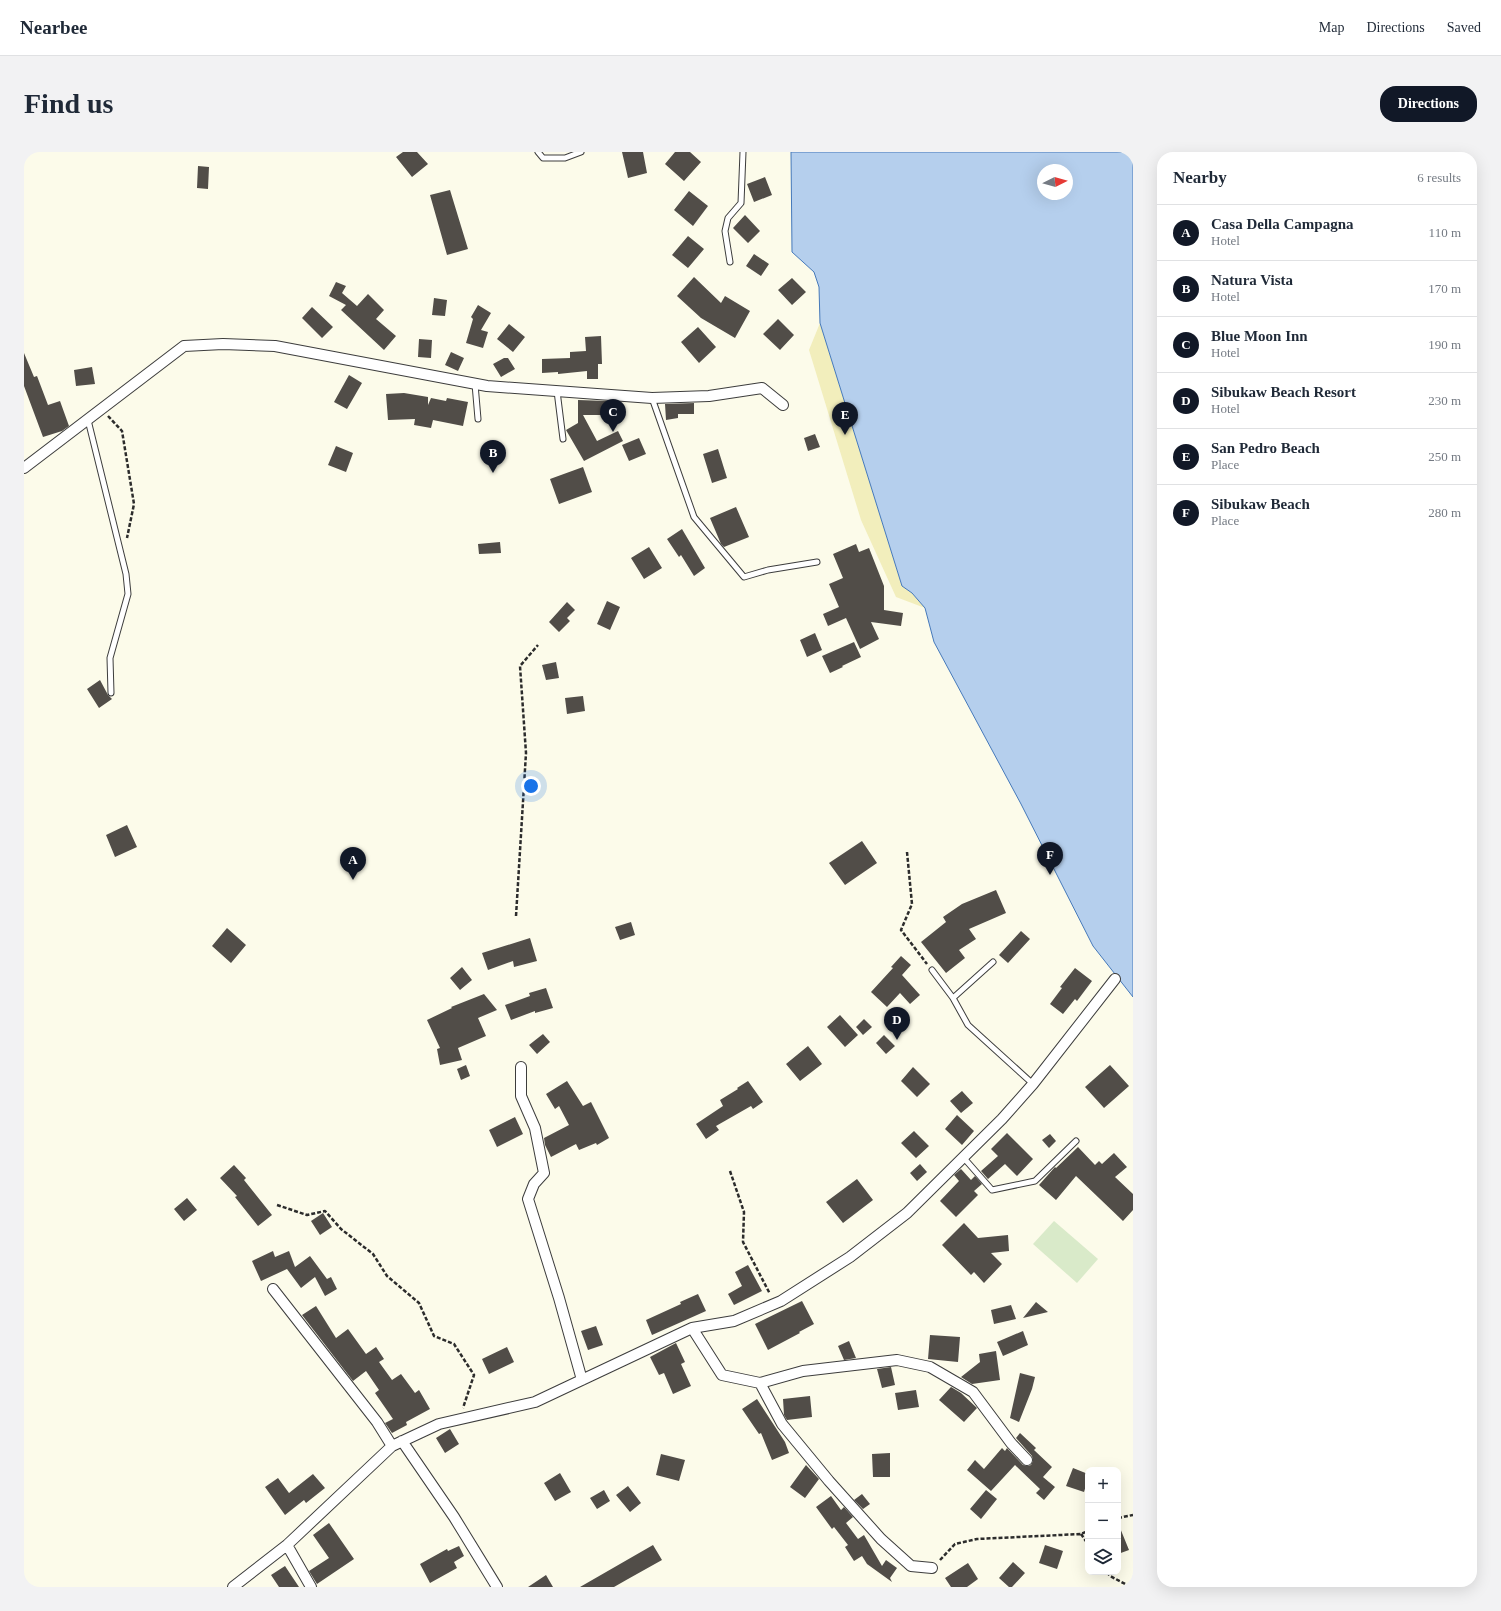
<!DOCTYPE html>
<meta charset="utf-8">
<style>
body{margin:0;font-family:"Times New Roman",serif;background:#f2f2f3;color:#1f2937}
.controls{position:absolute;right:12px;bottom:12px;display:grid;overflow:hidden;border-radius:8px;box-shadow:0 4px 16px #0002}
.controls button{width:36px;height:36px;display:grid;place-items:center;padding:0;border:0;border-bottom:1px solid #e0e1e3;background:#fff;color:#1f2937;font:20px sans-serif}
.compass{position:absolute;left:1013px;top:12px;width:36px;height:36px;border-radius:50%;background:#fff;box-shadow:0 4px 16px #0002;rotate:85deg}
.you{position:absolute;left:507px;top:634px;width:14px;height:14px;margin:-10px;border:3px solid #fff;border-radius:50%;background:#1a73e8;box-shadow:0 0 0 6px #1a73e833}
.badge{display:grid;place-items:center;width:26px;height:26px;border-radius:50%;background:#111827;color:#fff;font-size:13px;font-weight:700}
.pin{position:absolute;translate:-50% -33px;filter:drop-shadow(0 1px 2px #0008)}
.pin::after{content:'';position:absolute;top:21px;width:14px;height:12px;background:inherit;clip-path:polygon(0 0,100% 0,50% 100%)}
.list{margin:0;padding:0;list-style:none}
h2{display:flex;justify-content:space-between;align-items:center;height:52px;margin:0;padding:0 16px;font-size:17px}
h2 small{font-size:13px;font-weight:400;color:#747a83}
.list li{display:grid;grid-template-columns:26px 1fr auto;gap:12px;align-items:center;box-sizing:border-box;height:56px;padding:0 16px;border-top:1px solid #e0e1e3}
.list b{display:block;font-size:15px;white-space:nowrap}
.list p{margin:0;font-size:13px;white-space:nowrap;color:#747a83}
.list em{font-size:13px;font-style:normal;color:#747a83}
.icon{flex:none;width:22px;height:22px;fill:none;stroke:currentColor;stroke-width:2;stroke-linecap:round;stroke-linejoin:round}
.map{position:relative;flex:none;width:1109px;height:1435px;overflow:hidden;border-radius:16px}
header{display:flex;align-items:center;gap:24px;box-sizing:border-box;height:56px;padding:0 20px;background:#fff;border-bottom:1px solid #e0e1e3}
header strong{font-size:19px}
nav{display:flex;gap:22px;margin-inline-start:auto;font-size:14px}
.intro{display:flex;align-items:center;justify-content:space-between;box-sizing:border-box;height:96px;padding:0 24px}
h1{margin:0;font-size:28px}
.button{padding:10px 18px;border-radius:16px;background:#111827;color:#fff;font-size:14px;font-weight:700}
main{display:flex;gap:24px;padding:0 24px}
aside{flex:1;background:#fff;border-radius:16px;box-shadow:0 4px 16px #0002}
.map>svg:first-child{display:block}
.sand{fill:#f2eebc}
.pitch{fill:#d9eac9}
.water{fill:#b5cfed;stroke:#4679ba;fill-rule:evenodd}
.building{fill:#514d48}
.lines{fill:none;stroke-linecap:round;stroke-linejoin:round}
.lane-casing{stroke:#3d3d3d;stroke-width:7}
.street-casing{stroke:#3d3d3d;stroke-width:12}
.path{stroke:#2c2c2c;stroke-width:2.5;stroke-dasharray:4 2;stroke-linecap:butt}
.lane{stroke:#fff;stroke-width:5}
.street{stroke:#fff;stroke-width:10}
</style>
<header>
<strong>Nearbee</strong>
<nav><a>Map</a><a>Directions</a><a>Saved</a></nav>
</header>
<div class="intro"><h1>Find us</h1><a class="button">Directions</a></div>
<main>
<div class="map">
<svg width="1109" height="1435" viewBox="0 0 1109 1435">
<rect width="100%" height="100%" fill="#fcfbea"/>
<!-- sand -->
<path class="sand" d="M796,171L878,434L888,441L901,456L872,445L837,368L785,198Z"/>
<!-- pitch -->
<path class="pitch" d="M1030,1069L1074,1107L1053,1131L1009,1092Z"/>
<!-- water -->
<path class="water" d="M767,0H1109V845L1069,794L997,652L910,490L901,456L888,441L878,434L796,171L795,135L790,120L768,100ZM1019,18H1043V42H1019Z"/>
<!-- building -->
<path class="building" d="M379,0H393L404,12L388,25L372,5Z
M598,0H619L623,21L604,26Z
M651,0H666L677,10L660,29L641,12Z
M174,14L185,15L184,37L173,36Z
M741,25L748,43L730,50L723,32Z
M426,38L444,97L423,103L406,43Z
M665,39L684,54L669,74L650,58Z
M721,63L736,79L724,91L709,76Z
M664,84L680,97L664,116L648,103Z
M730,102L745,112L737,124L722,114Z
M670,125L697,151L701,144L726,159L711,186L677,166L653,144Z
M768,126L782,140L768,153L754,138Z
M312,130L322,134L318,141L333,154L344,142L360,158L352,167L372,184L360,198L317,158L322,153L305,144Z
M410,146L423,148L421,164L408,163Z
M454,153L467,161L457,178L464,180L459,196L442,191L449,167L447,165Z
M288,155L309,175L298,186L278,166Z
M754,167L770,183L756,198L739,182Z
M485,172L501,185L489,200L473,187Z
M674,175L692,195L675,211L657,190Z
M577,184L578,212H574V227H563V219L534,222V220L518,221V207L546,206V200L562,199L561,185Z
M395,187L408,188L407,206L394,205Z
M427,200L440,206L434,219L421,213Z
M0,201L10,225L13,224L24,253L36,249L45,274L38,279L19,285L0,234Z
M480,206H484L491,217L477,225L469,212Z
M68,215L71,232L52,234L50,218Z
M325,223L338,231L323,257L310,250Z
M380,241L404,245V253L407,246L422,249L423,246L444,250L439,274L409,268L407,276L390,273L391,267L364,268L362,242Z
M554,248L584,249V263H559L573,289L594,279L599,289L560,309L542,278L554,271Z
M670,251V262H654V266L642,268L641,252Z
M791,282L796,295L784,299L780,286Z
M615,286L622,302L605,309L598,293Z
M312,294L329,301L322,320L304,313Z
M694,297L703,326L688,331L679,302Z
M559,315L568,340L535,352L526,327Z
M712,355L725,385L700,395L697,392L686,366Z
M658,377L681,416L670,424L657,403L655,405L643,387Z
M476,390L477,401L455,402L454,392Z
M832,392L835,400L845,396L860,434V458L879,461L877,474L847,470L855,487L836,497L822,466L804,474L799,462L815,455L805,432L819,426L809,402Z
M625,395L638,416L620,427L607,406Z
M583,449L596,455L586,478L573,472Z
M543,450L551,458L543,466L546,469L535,480L525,470Z
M791,481L798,498L783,505L776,488Z
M830,490L837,505L818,514L819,515L806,521L798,504Z
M532,510L535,526L522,528L518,513Z
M76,528L84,543L88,547L75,556L63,537Z
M559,544L561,559L543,562L541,546Z
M103,673L113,695L91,705L82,683Z
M838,689L853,711L821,733L805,711Z
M972,738L982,761L945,777L952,787L935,798L941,806L922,821L897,790L922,770L919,765L938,752Z
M607,770L611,783L596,788L591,775Z
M203,776L222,793L207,811L188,794Z
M997,779L1006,787L984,811L975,803Z
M506,786L513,809L490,815L489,809L464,818L458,801Z
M877,804L887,813L878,823L896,843L886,852L876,841L863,855L847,840L869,816L867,815Z
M438,815L448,828L436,838L426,826Z
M1051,816L1068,829L1053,849L1051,847L1039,862L1026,852L1038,836L1036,835Z
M522,836L529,856L511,861V859L487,868L481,853L506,844L505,841Z
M460,842L473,858L454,866L462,884L434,896L438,908L416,913L413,897L416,896L403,868L428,856L427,855Z
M816,863L834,883L821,895L803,875Z
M840,867L848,875L839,883L832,875Z
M519,882L526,890L513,902L505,893Z
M860,883L871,894L862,902L852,891Z
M784,894L798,912L776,929L762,912Z
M442,913L446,924L437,928L433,917Z
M1086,913L1105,934L1080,956L1061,935Z
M889,915L906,932L893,945L877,929Z
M543,929L559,954L567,950L585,986L573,993L572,991L555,998L552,992L527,1005L521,993L520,986L545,973L535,954L531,957L522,942Z
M724,929L739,950L729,957L727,954L692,974L695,978L682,987L672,972L699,954L696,948L714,937L713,936Z
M938,939L949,951L937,961L926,949Z
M933,963L950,979L938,993L921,977Z
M491,965L499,982L473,995L465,978Z
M890,979L905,994L892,1006L877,991Z
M983,981L1009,1007L993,1024L981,1012L964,1027L957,1019L974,1004L967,997Z
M1026,982L1032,989L1025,996L1018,988Z
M1054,995L1071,1013L1075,1009L1078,1012L1090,1001L1103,1015L1091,1025L1109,1042V1058L1099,1069L1052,1024L1032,1048L1015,1033L1031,1015L1032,1016Z
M896,1012L903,1020L893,1029L886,1021Z
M210,1013L222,1026L220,1028L248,1063L234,1074L211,1045L213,1044L196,1026Z
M937,1017L947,1028L951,1024L958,1032L950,1039L954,1043L932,1065L916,1049L935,1029L930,1023Z
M833,1027L849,1048L819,1071L802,1050Z
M163,1046L173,1058L160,1069L150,1057Z
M299,1061L308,1075L296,1083L287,1069Z
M940,1071L954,1086L984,1083L985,1099L967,1101L978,1112L960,1131L950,1120L947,1123L918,1093Z
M249,1099L251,1105L265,1099L271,1115L286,1104L303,1127L307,1125L313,1137L301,1144L291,1125L277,1136L263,1117L237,1129L228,1109Z
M724,1113L738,1139L710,1153L704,1142L718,1134L711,1120Z
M674,1142L682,1159L628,1183L622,1168L657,1152L656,1150Z
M778,1149L790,1172L775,1180L776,1181L744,1198L731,1172Z
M1012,1150L1024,1160L999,1166Z
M987,1153L992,1167L970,1172L967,1158Z
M292,1154L312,1186L324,1177L342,1202L352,1195L360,1207L355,1210L368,1228L377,1222L391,1241L395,1238L406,1257L382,1270L383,1273L368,1281L361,1271L369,1267L351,1241L355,1238L342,1219L329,1229L278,1163Z
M572,1174L579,1193L564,1198L557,1179Z
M999,1179L1004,1193L979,1204L973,1190Z
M906,1183L936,1185L934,1210L904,1207Z
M825,1189L832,1206L820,1208L814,1194Z
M652,1191L661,1210L657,1212L667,1234L649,1242L640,1221L635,1223L626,1205Z
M483,1195L490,1210L465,1222L458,1207Z
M972,1199L976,1228L948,1232L937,1225L956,1210L955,1202Z
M867,1215L871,1233L858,1236L853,1217Z
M996,1221L1011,1225L1008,1237L995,1270L986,1266Z
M927,1235L937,1241L953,1256L940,1270L915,1248Z
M892,1238L895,1255L874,1258L871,1241Z
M786,1244L788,1265L763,1268L760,1263L759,1247Z
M733,1247L761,1290L765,1301L748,1308L737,1281L735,1282L718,1257Z
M426,1277L435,1292L421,1301L412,1286Z
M996,1281L1012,1296L1010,1298L1028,1315L1019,1325L1031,1335L1020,1348L1012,1341L1016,1337L991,1313L967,1339L943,1318L951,1308L960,1317L978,1296L981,1299L983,1296L999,1313L1004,1314L1007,1313L1009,1309L1008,1304L992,1286Z
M866,1301V1325H849L848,1302Z
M637,1302L661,1308L655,1329L632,1323Z
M782,1313L795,1327L781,1346L766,1335Z
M1049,1316L1064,1322V1327L1060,1340L1042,1334Z
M536,1321L547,1340L531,1349L520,1331Z
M289,1322L301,1336L282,1351L280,1348L261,1363L241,1335L254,1326L265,1341Z
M604,1334L617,1351L606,1360L592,1343Z
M580,1338L586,1349L573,1357L566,1346Z
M962,1338L973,1347L957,1367L946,1357Z
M838,1342L846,1352L839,1357L830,1348Z
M807,1344L817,1358L820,1355L829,1365L822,1371L834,1387L840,1383L858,1414L862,1408L873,1416L866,1426L868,1430L843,1412L838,1404L830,1409L821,1395L824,1393L810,1375L808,1377L792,1355Z
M305,1371L330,1407L293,1432L285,1419L305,1406L289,1383Z
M1094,1371L1105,1398L1094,1402Z
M629,1393L638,1408L604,1427L590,1435H556Z
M1021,1393L1039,1399L1033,1417L1015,1411Z
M435,1394L440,1404L430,1410L433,1416L406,1431L396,1412L423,1397L424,1399Z
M989,1410L1001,1421L988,1435H985L975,1426Z
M944,1411L954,1427L943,1435H927L921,1426Z
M261,1414L275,1435H255L247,1423Z
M522,1423L529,1435H504Z"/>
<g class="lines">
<defs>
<path id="lane" d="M514,0L519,6H541L557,0
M706,110L701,79L704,66L717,51L719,0
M451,232L454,267
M533,239L539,287
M628,246L670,365L720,425L744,418L793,410
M64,268L102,422L104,442L86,506L87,541
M908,818L929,846L944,873L1009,932
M929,846L969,810
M939,1005L968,1038L1011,1029L1052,989"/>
<path id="street" d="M0,316L160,194L199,192L251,194L463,234L628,246L685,244L738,236L759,253
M497,915V944L511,976L520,1021L510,1032L504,1047L535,1146L558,1228
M249,1137L353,1270L368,1294
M668,1176L698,1223L736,1231L758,1272L805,1329L857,1387L887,1414L908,1416
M736,1231L779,1219L873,1208L906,1215L949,1240L987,1291L1003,1308
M378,1289L430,1365L473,1435
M263,1393L287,1435
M209,1435L263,1393L368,1294L415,1272L511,1250L668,1176L710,1169L757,1149L826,1105L883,1061L978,967L1009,932L1091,827"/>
</defs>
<!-- lane casing -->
<use href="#lane" class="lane-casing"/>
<!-- street casing -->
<use href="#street" class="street-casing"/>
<!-- path -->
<path class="path" d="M84,264L98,279L110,352L103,386
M883,700L888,752L877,778L903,812
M492,764L502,601L496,514L514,493
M706,1019L720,1060L719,1090L746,1142
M253,1053L283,1063L301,1059L317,1077L349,1102L363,1124L395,1151L410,1184L430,1192L450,1223L439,1256
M1094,1366L1109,1363
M1057,1382L1064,1392
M916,1408L931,1392L953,1387L1057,1382L1064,1379
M1083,1420L1086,1424L1107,1435"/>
<!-- lane -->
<use href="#lane" class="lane"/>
<!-- street -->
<use href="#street" class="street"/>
</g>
</svg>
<div class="controls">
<button>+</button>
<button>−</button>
<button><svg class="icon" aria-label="layers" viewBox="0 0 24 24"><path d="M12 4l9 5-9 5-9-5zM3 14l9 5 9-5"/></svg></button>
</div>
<svg class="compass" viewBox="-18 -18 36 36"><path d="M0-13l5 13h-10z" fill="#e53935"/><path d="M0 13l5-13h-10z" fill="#747a83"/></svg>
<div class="you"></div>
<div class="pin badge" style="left:329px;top:728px">A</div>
<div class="pin badge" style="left:469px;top:321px">B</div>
<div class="pin badge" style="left:589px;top:280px">C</div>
<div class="pin badge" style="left:873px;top:888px">D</div>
<div class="pin badge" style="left:821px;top:283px">E</div>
<div class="pin badge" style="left:1026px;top:723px">F</div>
</div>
<aside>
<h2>Nearby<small>6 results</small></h2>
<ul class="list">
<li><span class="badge">A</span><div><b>Casa Della Campagna</b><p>Hotel</p></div><em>110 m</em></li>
<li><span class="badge">B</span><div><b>Natura Vista</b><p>Hotel</p></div><em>170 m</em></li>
<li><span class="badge">C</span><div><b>Blue Moon Inn</b><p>Hotel</p></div><em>190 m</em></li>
<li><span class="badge">D</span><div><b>Sibukaw Beach Resort</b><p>Hotel</p></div><em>230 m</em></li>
<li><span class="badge">E</span><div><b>San Pedro Beach</b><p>Place</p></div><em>250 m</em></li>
<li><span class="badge">F</span><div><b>Sibukaw Beach</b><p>Place</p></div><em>280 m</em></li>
</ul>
</aside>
</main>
